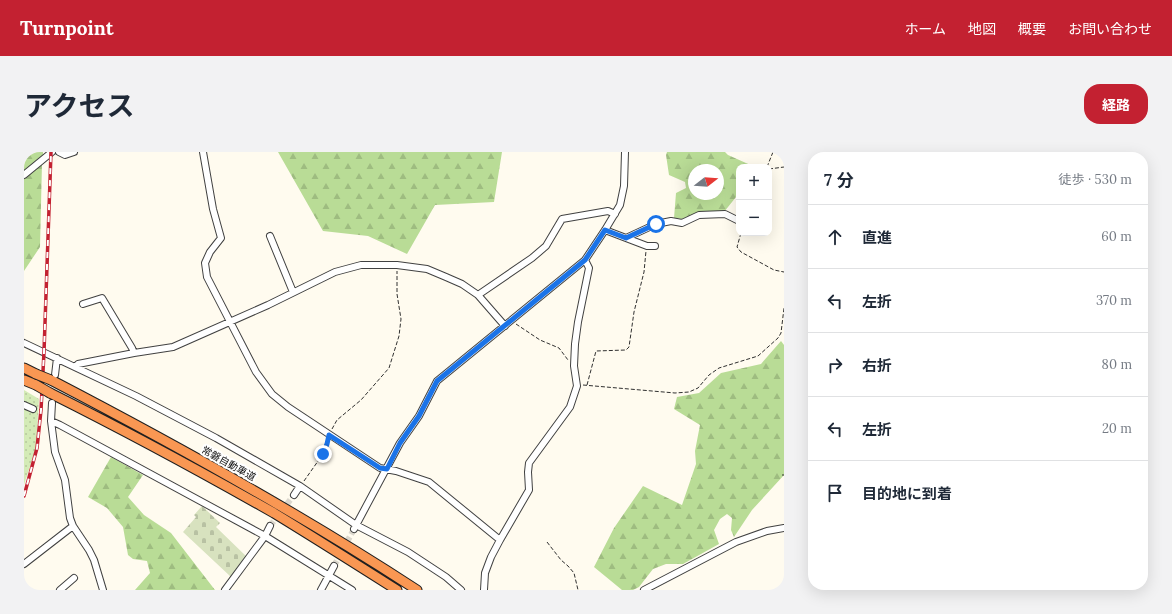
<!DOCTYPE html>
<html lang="ja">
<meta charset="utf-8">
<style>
body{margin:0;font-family:Lora,"Noto Sans JP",serif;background:#f2f2f3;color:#1f2937}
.controls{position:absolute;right:12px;top:12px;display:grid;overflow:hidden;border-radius:8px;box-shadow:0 4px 16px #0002}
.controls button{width:36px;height:36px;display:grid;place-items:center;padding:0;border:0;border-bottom:1px solid #e0e1e3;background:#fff;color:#1f2937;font:20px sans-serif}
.compass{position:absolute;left:664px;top:12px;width:36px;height:36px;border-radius:50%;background:#fff;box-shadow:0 4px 16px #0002;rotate:73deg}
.stop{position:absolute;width:12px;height:12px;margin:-9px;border:3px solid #1a73e8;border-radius:50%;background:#fff}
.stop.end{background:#1a73e8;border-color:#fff;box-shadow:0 1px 4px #0008}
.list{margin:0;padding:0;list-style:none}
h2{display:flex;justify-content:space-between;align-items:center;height:52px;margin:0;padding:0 16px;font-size:17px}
h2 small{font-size:13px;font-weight:400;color:#747a83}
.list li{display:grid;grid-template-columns:26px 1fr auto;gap:12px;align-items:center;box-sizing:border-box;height:64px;padding:0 16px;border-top:1px solid #e0e1e3}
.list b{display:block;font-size:15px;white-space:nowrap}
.list em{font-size:13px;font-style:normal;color:#747a83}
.icon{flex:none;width:22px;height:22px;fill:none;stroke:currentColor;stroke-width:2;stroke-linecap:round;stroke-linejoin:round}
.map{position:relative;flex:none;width:760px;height:438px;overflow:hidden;border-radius:16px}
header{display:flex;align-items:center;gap:24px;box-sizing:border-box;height:56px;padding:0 20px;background:#c32131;color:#fff}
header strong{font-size:19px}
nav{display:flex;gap:22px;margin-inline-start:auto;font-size:14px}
.intro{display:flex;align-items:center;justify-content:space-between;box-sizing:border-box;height:96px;padding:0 24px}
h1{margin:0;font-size:28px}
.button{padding:10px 18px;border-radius:16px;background:#c32131;color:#fff;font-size:14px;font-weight:700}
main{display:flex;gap:24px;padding:0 24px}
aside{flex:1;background:#fff;border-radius:16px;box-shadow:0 4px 16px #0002}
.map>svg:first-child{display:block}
.grass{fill:url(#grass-dots)}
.forest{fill:url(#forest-firs);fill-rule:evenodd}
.cemetery{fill:url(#cemetery-stones)}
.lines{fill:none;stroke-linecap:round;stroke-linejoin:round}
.minor-tunnel{stroke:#dbd7cd;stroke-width:6;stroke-dasharray:6 3;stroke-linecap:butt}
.minor-casing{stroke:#414141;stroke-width:8}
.highway-casing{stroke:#1f1f1f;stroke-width:11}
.path{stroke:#303030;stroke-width:1;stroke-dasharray:4 2;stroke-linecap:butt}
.minor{stroke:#fff;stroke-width:6}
.highway{stroke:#f99753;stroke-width:9}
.rail-casing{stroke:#c32131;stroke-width:3.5}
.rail{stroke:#fff;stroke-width:2;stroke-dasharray:6;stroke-linecap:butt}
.highway-bridge-casing{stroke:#1f1f1f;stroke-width:11;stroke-linecap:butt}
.highway-bridge{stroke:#f99753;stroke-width:9}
.route{stroke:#1a73e8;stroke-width:5}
.labels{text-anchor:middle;stroke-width:4;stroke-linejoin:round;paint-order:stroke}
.street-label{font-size:10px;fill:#0e0e0e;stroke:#fff}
</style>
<header>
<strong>Turnpoint</strong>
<nav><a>ホーム</a><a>地図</a><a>概要</a><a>お問い合わせ</a></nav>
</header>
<div class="intro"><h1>アクセス</h1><a class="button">経路</a></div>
<main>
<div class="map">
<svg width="760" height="438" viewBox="0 0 760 438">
<defs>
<pattern id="grass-dots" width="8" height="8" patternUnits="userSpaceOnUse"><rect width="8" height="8" fill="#d4ebb7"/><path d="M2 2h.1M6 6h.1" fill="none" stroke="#b5c89c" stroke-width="1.8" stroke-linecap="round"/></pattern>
<pattern id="forest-firs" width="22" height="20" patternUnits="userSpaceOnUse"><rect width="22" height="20" fill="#b9dc96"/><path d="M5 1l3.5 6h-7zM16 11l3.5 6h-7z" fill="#9ebc80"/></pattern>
<pattern id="cemetery-stones" width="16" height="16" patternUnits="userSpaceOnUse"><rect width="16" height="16" fill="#d8e2bf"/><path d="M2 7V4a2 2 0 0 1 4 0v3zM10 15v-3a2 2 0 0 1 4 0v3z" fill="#b8c1a3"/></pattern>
</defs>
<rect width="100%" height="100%" fill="#fffbef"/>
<!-- grass -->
<path class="grass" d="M0,238L15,247L12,296L0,333Z"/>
<!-- forest -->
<path class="forest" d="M0,0H19V4L0,20Z
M254,0H478L470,50L411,53L383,102L344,84L299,79Z
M643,0H701L704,3L731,15H715V44L712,45L700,60L675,61L658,67L650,66L652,41L662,36L661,30L645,23L642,3ZM670,18H694V42H670Z
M18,11L16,95L0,119V26Z
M757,189L760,193V323L728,358L710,385L707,378L708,366L703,362L696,367L690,378L695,392L659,412H642L629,417L615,435L609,438H598L570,415L590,376L619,334L658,353L672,312L671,299L676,273L650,257L653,245L675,241L697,221L737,212Z
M87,305L119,323L104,345L120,363L147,381L191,438H111L126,421L123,409L109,407L104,403L99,375L83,356L64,345Z"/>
<!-- cemetery -->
<path class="cemetery" d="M178,354L196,371L192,375L224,406L207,425L159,380L172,365L170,363Z"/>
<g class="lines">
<!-- minor-tunnel -->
<path class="minor-tunnel" d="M246,374L270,343
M310,414L330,377"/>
<defs>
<path id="minor" d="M35,0L41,3L50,0
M179,0L189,57L197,86L186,100L181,111L183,125L232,220L248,242L264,255L356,316L372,319L405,330L476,388
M0,23L28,0
M581,78L602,86L632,72L647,69L658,71L675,63L701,62L715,69
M246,84L269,140
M602,86L623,94H631
M454,143L508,106L522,94L538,67L584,59L591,62
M59,152L78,146L108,196L110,201
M0,191L112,244L192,286L276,334L332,373L384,400L422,425L437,438
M51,215L54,212L110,201L149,195L244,153L311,120L337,113H373L403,117L422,125L438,132L454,143L481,174
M31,223L33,206
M28,251L27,269L36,273L241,384L328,438
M0,253L9,257
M27,269L31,300L41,328L46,366L49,374L65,398L70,408L79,438
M270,343L276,334
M330,377L376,291L395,264L413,229L561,108L581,78L596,53L600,34L601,0
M0,412L49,374
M36,438L50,426
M201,438L241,384L246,374
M297,438L310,414
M460,438L461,421L467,405L476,388L505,338L504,320L505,311L546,255L553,234L550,214L551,192L554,170L565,116L561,108
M620,438L712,390L743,379L760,376"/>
<path id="highway" d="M0,216L12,222
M0,228L12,233
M27,228C152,293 275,361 393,438
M26,241C102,279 176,319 250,361C291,386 332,412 373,438"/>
</defs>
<!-- minor casing -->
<use href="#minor" class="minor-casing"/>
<!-- highway casing -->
<use href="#highway" class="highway-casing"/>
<!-- path -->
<path class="path" d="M743,15L749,0
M745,17L760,15
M717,81L713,95L717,100L750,118L760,120
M492,172L516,188L535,196L544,208
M559,233L651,241L665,240L674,236L685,223L695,216L734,204L754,186L757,181L760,156
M563,233L572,199L602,198L605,195L610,160L620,120L622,99
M308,277L313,268L337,248L365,216L375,184L377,167L373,142V119
M758,323H760
M280,329L299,302L304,289
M523,390L537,408L544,414L550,421L554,438"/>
<!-- minor -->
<use href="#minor" class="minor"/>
<!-- highway -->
<use href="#highway" class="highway"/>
<defs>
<path id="rail" d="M0,344L13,296L17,258L20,200L27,0"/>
</defs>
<!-- rail casing -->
<use href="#rail" class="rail-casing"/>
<!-- rail -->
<use href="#rail" class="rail"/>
<defs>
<path id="highway-bridge" d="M12,222L27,228
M12,233L26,241"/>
</defs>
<!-- highway-bridge casing -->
<use href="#highway-bridge" class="highway-bridge-casing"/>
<!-- highway-bridge -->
<use href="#highway-bridge" class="highway-bridge"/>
</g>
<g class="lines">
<!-- route -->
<path class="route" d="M299,302L303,292L305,283L356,316L363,317L376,291L395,264L413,229L561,108L581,78L602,86L632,72"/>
</g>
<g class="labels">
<!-- street labels -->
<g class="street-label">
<text transform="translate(205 311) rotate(29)" y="4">常磐自動車道</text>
</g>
</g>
</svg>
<div class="controls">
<button>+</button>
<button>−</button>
</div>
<svg class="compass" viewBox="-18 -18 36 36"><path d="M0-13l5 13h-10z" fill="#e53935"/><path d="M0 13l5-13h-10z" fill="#747a83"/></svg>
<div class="stop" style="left:632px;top:72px"></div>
<div class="stop end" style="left:299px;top:302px"></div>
</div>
<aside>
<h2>7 分<small>徒歩 · 530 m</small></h2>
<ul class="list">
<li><svg class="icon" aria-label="ahead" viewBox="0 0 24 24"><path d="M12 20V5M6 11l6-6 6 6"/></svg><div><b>直進</b></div><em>60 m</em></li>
<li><svg class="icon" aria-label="left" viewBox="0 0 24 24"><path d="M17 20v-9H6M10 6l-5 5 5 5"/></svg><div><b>左折</b></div><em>370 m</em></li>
<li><svg class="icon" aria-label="right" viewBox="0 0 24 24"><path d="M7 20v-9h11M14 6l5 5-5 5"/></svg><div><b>右折</b></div><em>80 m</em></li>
<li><svg class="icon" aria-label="left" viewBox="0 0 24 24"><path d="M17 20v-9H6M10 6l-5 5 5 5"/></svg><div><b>左折</b></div><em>20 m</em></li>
<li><svg class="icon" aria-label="arrive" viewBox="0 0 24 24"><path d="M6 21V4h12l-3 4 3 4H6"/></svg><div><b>目的地に到着</b></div></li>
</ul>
</aside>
</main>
